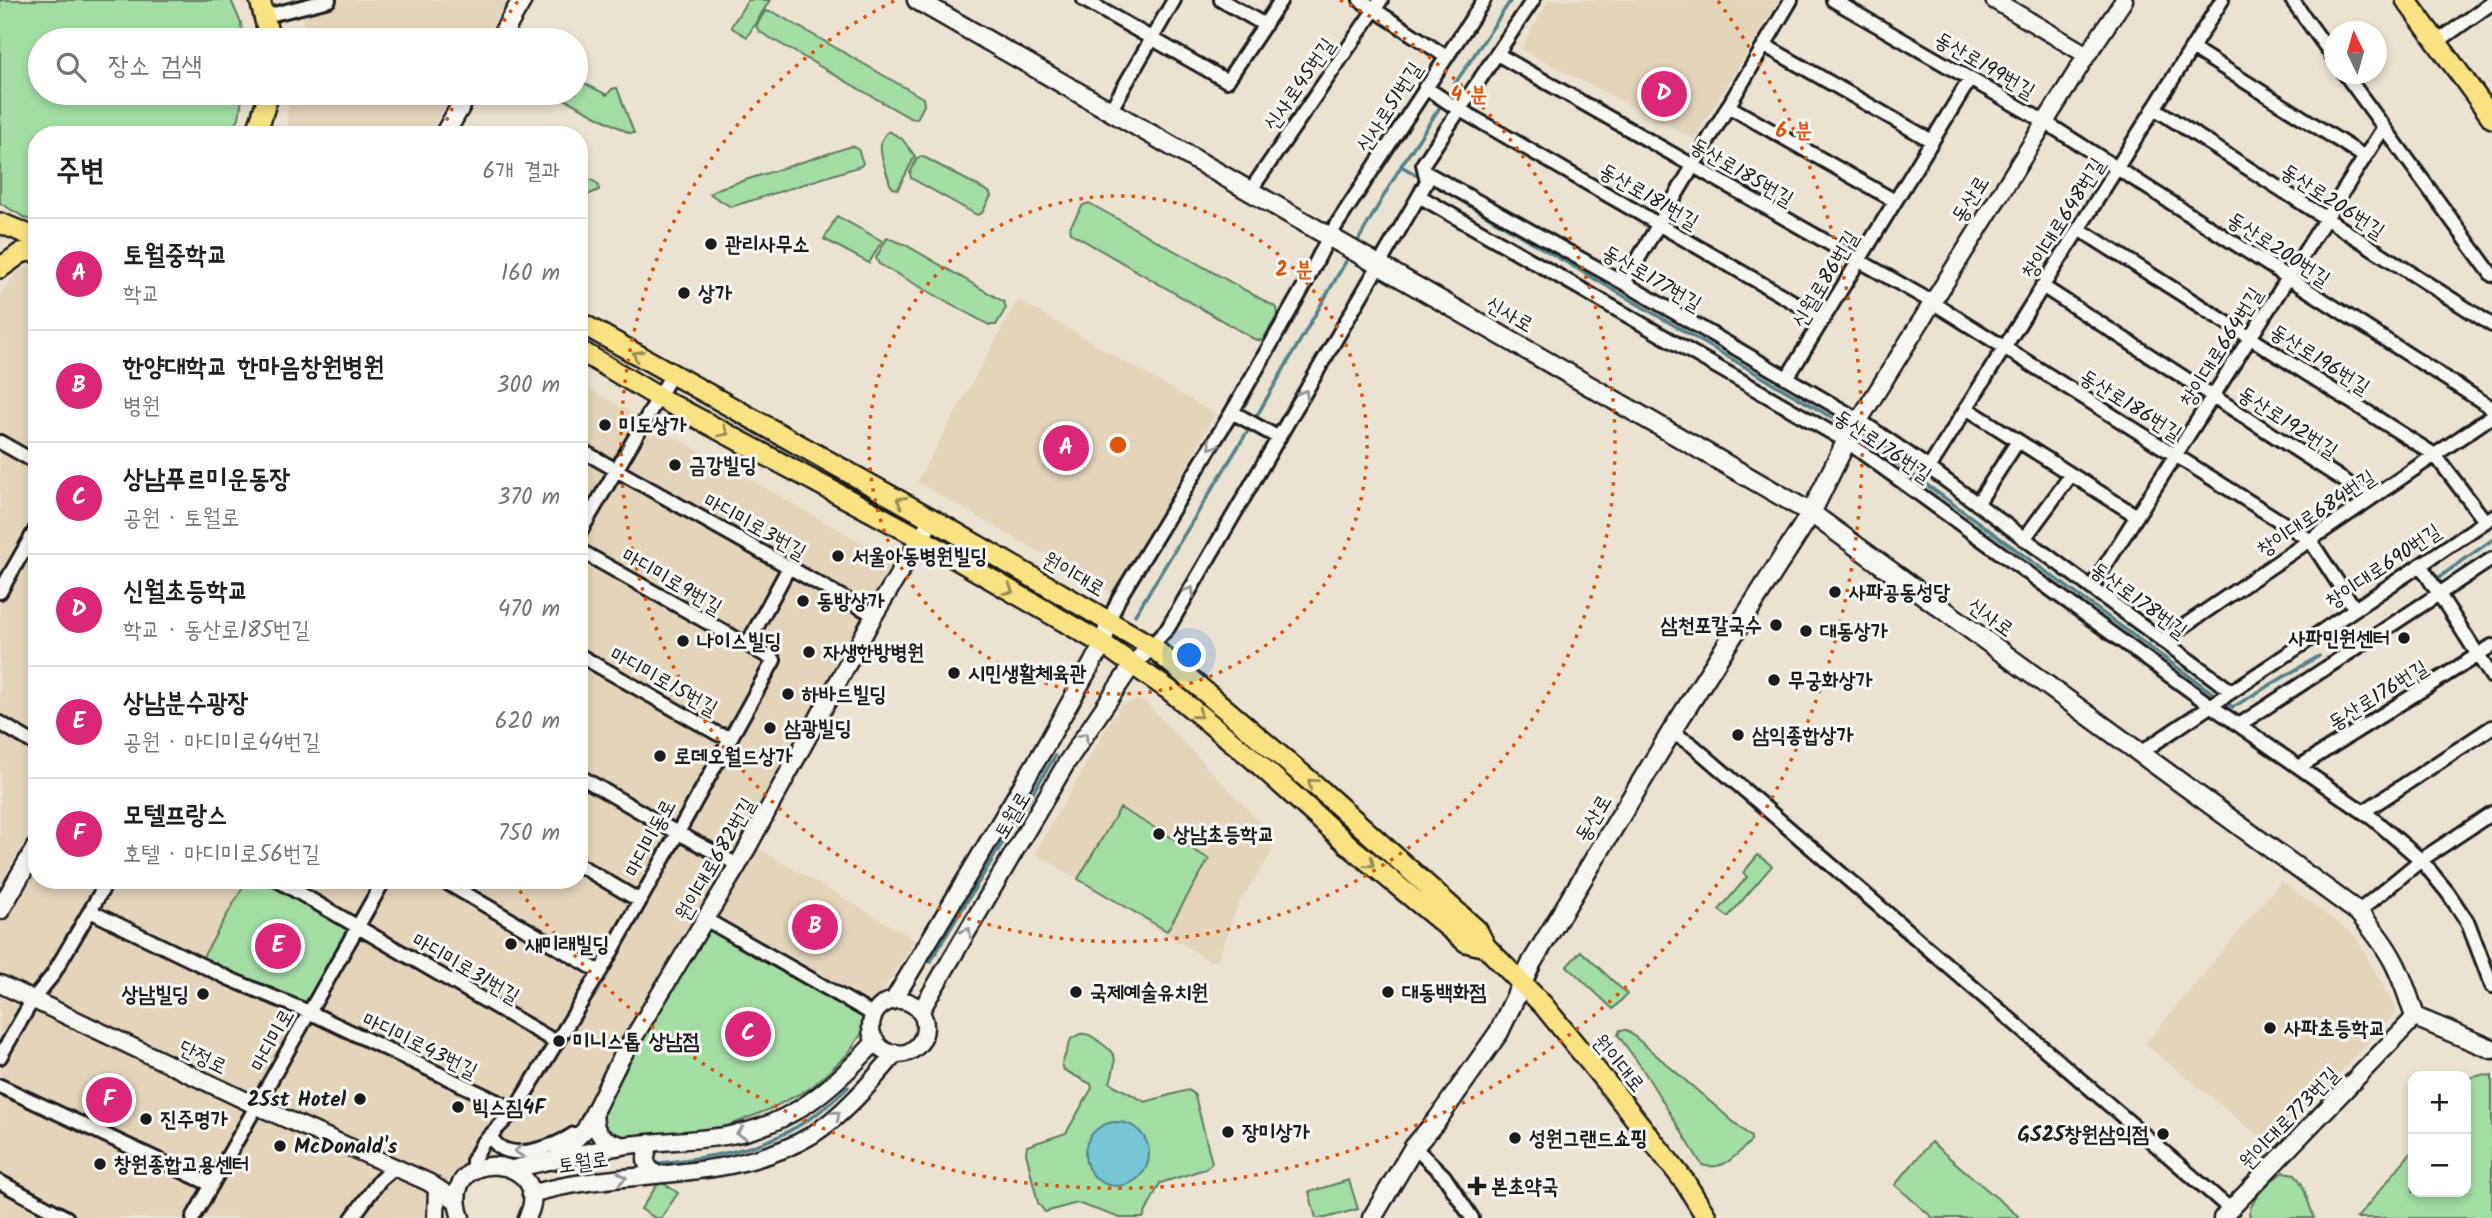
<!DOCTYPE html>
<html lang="ko">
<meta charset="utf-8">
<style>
body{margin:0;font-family:Kalam,"Poor Story",sans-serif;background:#f2f2f2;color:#202124}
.controls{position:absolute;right:21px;bottom:21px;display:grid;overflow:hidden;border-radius:14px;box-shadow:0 4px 10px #0003}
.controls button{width:63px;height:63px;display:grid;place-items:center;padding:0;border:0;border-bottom:2px solid #e0e0e0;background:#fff;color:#202124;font:35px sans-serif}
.compass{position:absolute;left:2324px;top:21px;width:63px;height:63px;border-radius:50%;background:#fff;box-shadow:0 4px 10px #0003;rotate:355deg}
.you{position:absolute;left:1190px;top:656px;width:24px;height:24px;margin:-18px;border:5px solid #fff;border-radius:50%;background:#1a73e8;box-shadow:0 0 0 10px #1a73e833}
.badge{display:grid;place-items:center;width:46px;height:46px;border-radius:50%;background:#db2777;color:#fff;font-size:23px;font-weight:700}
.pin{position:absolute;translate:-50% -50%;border:4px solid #fff;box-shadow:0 2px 7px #0006}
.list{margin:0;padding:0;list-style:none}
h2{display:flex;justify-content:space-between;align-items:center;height:91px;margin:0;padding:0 28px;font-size:30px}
h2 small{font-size:23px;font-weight:400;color:#757577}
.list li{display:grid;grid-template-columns:46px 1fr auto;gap:21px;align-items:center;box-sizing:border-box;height:112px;padding:0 28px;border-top:2px solid #e0e0e0}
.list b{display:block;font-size:26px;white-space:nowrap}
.list p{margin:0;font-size:23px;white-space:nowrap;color:#757577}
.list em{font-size:23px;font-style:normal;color:#757577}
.icon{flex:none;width:38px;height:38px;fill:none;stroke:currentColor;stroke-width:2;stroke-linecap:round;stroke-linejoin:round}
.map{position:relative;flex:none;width:2492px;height:1218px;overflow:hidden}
.search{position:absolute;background:#fff;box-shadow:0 4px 10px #0003;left:28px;top:28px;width:560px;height:77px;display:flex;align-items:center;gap:18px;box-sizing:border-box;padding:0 24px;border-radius:38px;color:#757577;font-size:26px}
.panel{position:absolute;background:#fff;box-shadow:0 4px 10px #0003;left:28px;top:126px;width:560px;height:763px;border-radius:28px}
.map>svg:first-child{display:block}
.built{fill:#e3d4ba}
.green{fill:#a2dda3;stroke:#5f7c60;stroke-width:2}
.water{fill:#77c6d5;stroke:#53828b;stroke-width:2}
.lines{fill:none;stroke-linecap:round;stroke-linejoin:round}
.stream{stroke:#53828b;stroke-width:3.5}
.minor-casing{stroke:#1c1c1c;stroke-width:18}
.tertiary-casing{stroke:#1c1c1c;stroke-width:21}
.secondary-casing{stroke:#1c1c1c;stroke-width:23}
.primary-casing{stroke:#1c1c1c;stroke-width:24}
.minor{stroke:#f6f6f2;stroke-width:12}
.tertiary{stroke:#f6f6f2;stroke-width:16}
.secondary{stroke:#f6f6f2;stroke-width:18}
.primary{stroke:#f8e281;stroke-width:19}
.oneway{stroke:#958954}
.oneway2{stroke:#949492}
.ring{fill:none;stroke:#de560d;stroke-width:3.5;stroke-dasharray:3.5 7}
.poi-dot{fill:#1c1c1c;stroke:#f6f6f2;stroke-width:2.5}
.labels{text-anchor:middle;stroke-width:6;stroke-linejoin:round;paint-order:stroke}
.street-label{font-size:21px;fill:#1c1c1c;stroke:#f6f6f2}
.poi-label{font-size:21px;font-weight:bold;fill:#1c1c1c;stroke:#f6f6f2;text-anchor:start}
.centre{fill:#de560d;stroke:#f6f6f2;stroke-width:3.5}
.ring-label{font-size:21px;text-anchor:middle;font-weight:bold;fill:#de560d;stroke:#f6f6f2;stroke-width:6;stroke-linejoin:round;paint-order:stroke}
</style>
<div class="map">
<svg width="2492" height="1218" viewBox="0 0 2492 1218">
<rect width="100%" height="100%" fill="#ebe2d1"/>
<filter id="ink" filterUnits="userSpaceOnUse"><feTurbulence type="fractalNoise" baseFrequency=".0143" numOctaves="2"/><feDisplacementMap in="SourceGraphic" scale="14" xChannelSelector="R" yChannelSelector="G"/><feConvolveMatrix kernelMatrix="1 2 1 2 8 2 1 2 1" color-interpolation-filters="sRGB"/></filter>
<g filter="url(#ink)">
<!-- built -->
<path class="built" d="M297,0H507L483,40H303L304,24Z
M1549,0H1779L1694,139L1521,49Z
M292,93H453L429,135H289L287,114Z
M29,266H37V819L0,885V296L16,272Z
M1018,300L1215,414L1116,595L917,482Z
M579,383L888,558L894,571L731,867L566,1142L545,1156L466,1167L452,1175L432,1218H0V916L37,853V880H579Z
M1137,700L1145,702L1273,836L1274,842L1270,856L1239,902L1218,959L1212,962L1035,853L1116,712L1121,705Z
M757,848L915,940L874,1004L715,913Z
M2281,881L2356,937L2397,1011L2273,1147L2145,1044Z"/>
<!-- green -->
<path class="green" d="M0,0H231L241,23L243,40H40V93H243L239,118L230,135H37V220L27,219L0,203Z
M748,0H770L747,37L732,28V25Z
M765,11L775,13L923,98L924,105L917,119L910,118L760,32L756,26Z
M576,79L607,95L612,89L617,88L634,133H629L553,93H576Z
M889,131L902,139L915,156L898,189L893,188L890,184C886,168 872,142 889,131Z
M852,146L858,149L863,163L861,166L731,207L710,194L717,189Z
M922,156L989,192L991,196L982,213L977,215L911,178L910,173L917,158Z
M579,173L598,184L599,190L579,199Z
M1089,203L1277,308L1278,314L1262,341L1254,339L1071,233L1070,227L1083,205Z
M837,216L882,241L869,263L824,239Z
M887,238L904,244L1004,302L1006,308L996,325H989L879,264L876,258Z
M1120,808L1209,859L1167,931L1078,879Z
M1758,855L1772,866L1728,917L1719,910L1747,877L1743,873Z
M247,880H277L357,928L309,1012L199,964Z
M705,919L874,1015L848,1054L811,1088L770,1109L728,1126L620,1139L606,1135L597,1112Z
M1581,951L1627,994L1613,1009L1567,966Z
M1620,1030H1627L1751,1137V1141C1736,1155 1724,1172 1702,1165L1642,1068L1618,1035Z
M1080,1034C1089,1033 1093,1037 1101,1043C1121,1056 1115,1063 1110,1083L1145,1102L1188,1090L1192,1092L1195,1096L1212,1163L1205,1169L1160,1183L1143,1218H1120L1077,1203L1045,1212L1038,1203L1026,1153L1027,1146L1066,1133L1092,1088L1091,1084L1064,1070L1062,1064L1071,1039Z
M2481,1075L2492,1076V1218H2357L2413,1150V1192H2466V1079Z
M1931,1142L2018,1216L2016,1218H1933L1895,1185Z
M2284,1172L2295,1174L2302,1184L2314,1218H2251L2249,1214C2252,1198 2269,1180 2284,1172Z
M1349,1180L1358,1209L1326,1218H1316L1309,1192Z
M660,1181L678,1193L661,1218H655L641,1209Z"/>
<!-- water -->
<path class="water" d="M1085 1154a32 32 0 1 1 64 0a32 32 0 1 1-64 0Z"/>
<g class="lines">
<!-- stream -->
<path class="stream" d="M1446,97L1511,0
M1401,166L1422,178
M1429,182L1848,427
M1355,246L1401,166L1442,104
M1857,434L2218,697
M2438,578L2492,540
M1135,615L1252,424L1349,256
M2225,702L2233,707L2319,656
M930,962L1055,756
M653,1164C736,1153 786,1148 848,1087"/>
<defs>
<path id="minor" d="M1084,0L1227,81L1281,0
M1221,0L1265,25
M1360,0L1445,56
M1833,0L2045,122L2492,408
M2292,0L2334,58
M266,16L329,0
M2437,42L2492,3
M1764,45L1932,141
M2192,48L2365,157
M1497,54L1932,302L2310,540L2355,609
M2345,74L2492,275
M1425,87L1455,107L1823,319
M1728,106L1895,201
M2154,108L2492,325
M1110,111L1174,0
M1425,172L1624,283L1859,420L1929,468L2231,691
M1250,191L1381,0
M1419,196L1846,441L2210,705L2372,818L2421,860L2448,893L2468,923L2492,986
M2079,229L2435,455L2485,521
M1624,283L1791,0
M2042,286L2371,498
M1787,378L1970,79
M1966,408L2137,516
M1232,412L1279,438
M0,442L37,463
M579,449L874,615
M1929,468L2222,0
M1977,504L2018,441
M579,534L672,374
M2024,539L2071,475
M2421,566L2492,677
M2091,588L2384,127
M0,592L37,527
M1109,621L1119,598L1232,412L1303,288L1329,236L1484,0
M2162,641L2492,416
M747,645L789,567
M1151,646L1168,628L1419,196L1427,181L1423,164L1533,0
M579,655L718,734L731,737
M0,723L37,745
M2239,725L2492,559
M1671,732L1691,744L2230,1209
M2140,753L2492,517
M2299,767L2492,646
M579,776L665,826L738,865
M2363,812L2492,727
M579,865L640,901
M277,880L556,1042
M442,880L600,972
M90,911L230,979L309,1012L515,1110
M2358,912L2421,860L2492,813
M705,919L874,1015
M0,1057L33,999L52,976L108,880
M0,1086L212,1185
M493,1140C508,1164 555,1147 574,1134
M1414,1147L1444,1176L1472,1218
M473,1171V1161L482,1144L515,1110L603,967L774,660L579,550
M0,1182L67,1218
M193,1218L384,880
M352,1218L380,1180L395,1167"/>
<path id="tertiary" d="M1994,0L2087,55
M1848,438L2087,55L2124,0
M0,984L257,1106L428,1182L457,1201
M871 1027a27 27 0 1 1 54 0a27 27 0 1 1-54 0Z
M893,1001L1042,752L1103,644L1109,621
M920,1012L1067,762L1133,664L1151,646
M595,1110C592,1133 602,1140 621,1145
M651,1143C643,1157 644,1166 657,1175
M553,1161L585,1130L620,1060L738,865L876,612L932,519
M512,1169C551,1161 590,1150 628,1145C660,1141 693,1141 725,1136C791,1126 833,1088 876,1041
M531,1194C621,1167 729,1185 812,1135C845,1114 871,1082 896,1053
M436,1218L437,1188
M461,1218C435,1142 559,1155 527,1218
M2222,1218L2415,1017"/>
<path id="secondary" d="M917,0L1811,513L2358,912C2391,950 2400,969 2415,1017L2492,1049
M499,40L522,0
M444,135L468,93
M0,910L37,846
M1372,1218L1414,1147L1437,1120L1499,1032L1532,962L1675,726L1811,513L1848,438"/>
<path id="primary" d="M260,0L270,40
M2406,0L2492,118
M256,135L269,93
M0,223L37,238
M0,268L21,253L37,249
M579,322L932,519L1151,646L1323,792L1477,930L1486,947L1543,1005L1622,1102L1685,1182L1707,1218
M579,350L658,397L920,538L1103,644L1169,690L1252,758L1352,848L1466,942L1486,947"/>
</defs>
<!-- minor casing -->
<use href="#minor" class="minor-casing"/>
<!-- tertiary casing -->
<use href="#tertiary" class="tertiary-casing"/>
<!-- secondary casing -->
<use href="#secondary" class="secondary-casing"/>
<!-- primary casing -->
<use href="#primary" class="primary-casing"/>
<!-- minor -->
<use href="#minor" class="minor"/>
<!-- tertiary -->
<use href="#tertiary" class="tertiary"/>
<!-- secondary -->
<use href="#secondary" class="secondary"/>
<!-- primary -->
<use href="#primary" class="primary"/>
</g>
<!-- one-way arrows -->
<defs><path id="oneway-chevron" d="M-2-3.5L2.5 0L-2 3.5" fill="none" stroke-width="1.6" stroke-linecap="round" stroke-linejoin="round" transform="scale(1.75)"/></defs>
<g class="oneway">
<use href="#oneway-chevron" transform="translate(637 355) rotate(-150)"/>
<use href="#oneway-chevron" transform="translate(724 432) rotate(28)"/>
<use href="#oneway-chevron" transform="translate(901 501) rotate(-151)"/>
<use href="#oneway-chevron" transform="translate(1009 590) rotate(30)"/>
<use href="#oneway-chevron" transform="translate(1198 714) rotate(39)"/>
<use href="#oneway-chevron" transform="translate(1312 783) rotate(-139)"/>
<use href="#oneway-chevron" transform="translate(1370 863) rotate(39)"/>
</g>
<g class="oneway2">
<use href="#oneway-chevron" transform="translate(1304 394) rotate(-61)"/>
<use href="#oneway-chevron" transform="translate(1212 445) rotate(121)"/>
<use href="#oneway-chevron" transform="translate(1190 591) rotate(-60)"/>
<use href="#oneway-chevron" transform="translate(1084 737) rotate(-56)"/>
<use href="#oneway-chevron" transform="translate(967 932) rotate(-59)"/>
<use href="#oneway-chevron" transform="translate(836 1115) rotate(-40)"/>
<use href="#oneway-chevron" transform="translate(741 1133) rotate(167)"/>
<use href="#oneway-chevron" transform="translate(519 1151) rotate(175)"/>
<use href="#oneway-chevron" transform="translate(622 1178) rotate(-6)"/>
</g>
</g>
<!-- distance rings -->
<g class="ring">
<circle cx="1118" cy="445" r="249"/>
<path d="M1340 0A497 497 0 1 1 896 0"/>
<path d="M442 130A746 746 0 0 1 459 95M492 39A746 746 0 0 1 518 1M1718 1A746 746 0 1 1 514 883"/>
</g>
<!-- markers -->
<g class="poi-dot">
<circle cx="711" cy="244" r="7"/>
<circle cx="684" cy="293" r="7"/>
<circle cx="605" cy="425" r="7"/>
<circle cx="675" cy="465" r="7"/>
<circle cx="838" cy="556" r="7"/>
<circle cx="1835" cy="592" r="7"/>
<circle cx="803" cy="601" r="7"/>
<circle cx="1776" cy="625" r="7"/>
<circle cx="1806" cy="631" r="7"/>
<circle cx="2404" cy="638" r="7"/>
<circle cx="683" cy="641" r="7"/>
<circle cx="809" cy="652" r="7"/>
<circle cx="954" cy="673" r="7"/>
<circle cx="1774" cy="680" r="7"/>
<circle cx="788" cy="694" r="7"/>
<circle cx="770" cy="728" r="7"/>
<circle cx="1738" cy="735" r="7"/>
<circle cx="660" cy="756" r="7"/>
<circle cx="1159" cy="834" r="7"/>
<circle cx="511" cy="944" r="7"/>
<circle cx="1076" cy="992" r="7"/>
<circle cx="1388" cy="992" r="7"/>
<circle cx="203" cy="994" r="7"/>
<circle cx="2270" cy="1028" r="7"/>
<circle cx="559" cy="1041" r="7"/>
<circle cx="360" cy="1099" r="7"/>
<circle cx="458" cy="1107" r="7"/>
<circle cx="146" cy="1119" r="7"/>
<circle cx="1228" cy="1132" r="7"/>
<circle cx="2163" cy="1134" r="7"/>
<circle cx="1515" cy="1138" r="7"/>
<circle cx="280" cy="1146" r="7"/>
<circle cx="100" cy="1164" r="7"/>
<path d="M1473.5 1175.5h7v7h7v7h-7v7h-7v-7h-7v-7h7z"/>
</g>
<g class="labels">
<!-- street labels -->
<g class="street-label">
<text transform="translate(1985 65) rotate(30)" y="7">동산로199번길</text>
<text transform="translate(1299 84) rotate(-55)" y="7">신사로45번길</text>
<text transform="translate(1389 107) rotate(-57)" y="7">신사로51번길</text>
<text transform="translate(1742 172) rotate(30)" y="7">동산로185번길</text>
<text transform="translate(1649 196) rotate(30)" y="7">동산로181번길</text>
<text transform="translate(1970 199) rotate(-58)" y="7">동산로</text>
<text transform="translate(2333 201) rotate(33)" y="7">동산로206번길</text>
<text transform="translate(2063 218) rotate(-58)" y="7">창이대로648번길</text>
<text transform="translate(2279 249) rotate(33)" y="7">동산로200번길</text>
<text transform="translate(1652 278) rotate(30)" y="7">동산로177번길</text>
<text transform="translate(1825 279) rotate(-59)" y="7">신월로86번길</text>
<text transform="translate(1510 314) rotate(30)" y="7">신사로</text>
<text transform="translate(2221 347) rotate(-58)" y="7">창이대로664번길</text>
<text transform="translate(2320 359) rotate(32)" y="7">동산로196번길</text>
<text transform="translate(2131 405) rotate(32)" y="7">동산로186번길</text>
<text transform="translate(2288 422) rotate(33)" y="7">동산로192번길</text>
<text transform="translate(1883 446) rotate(34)" y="7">동산로176번길</text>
<text transform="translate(2316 513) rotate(-34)" y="7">창이대로684번길</text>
<text transform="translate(755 526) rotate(29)" y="7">마디미로3번길</text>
<text transform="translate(2383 566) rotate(-34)" y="7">창이대로690번길</text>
<text transform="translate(1074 574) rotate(30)" y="7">원이대로</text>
<text transform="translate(672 581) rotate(30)" y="7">마디미로9번길</text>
<text transform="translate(2139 600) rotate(36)" y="7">동산로178번길</text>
<text transform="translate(1991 617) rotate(36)" y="7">신사로</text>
<text transform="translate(664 681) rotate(29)" y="7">마디미로15번길</text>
<text transform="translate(2378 695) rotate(-32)" y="7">동산로176번길</text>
<text transform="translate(1012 815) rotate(-59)" y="7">토월로</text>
<text transform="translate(1593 818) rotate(-59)" y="7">동산로</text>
<text transform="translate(650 838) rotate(-62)" y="7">마디미동로</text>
<text transform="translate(715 859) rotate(-60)" y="7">원이대로682번길</text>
<text transform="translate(466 968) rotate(30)" y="7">마디미로31번길</text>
<text transform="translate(272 1040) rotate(-61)" y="7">마디미로</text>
<text transform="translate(420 1045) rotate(26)" y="7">마디미로43번길</text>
<text transform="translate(203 1057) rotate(26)" y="7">단정로</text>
<text transform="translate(1619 1063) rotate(50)" y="7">원이대로</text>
<text transform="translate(2289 1118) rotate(-46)" y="7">원이대로773번길</text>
<text transform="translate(583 1162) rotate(-8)" y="7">토월로</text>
</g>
<!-- poi labels -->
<g class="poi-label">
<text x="725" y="251">관리사무소</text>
<text x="698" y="300">상가</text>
<text x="619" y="432">미도상가</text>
<text x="689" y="472">금강빌딩</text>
<text x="852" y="563">서울아동병원빌딩</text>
<text x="1849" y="599">사파공동성당</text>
<text x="817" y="608">동방상가</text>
<text x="1762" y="632" text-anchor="end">삼천포칼국수</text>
<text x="1820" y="638">대동상가</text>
<text x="2390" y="645" text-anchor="end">사파민원센터</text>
<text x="697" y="648">나이스빌딩</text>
<text x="823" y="659">자생한방병원</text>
<text x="968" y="680">시민생활체육관</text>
<text x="1788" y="687">무궁화상가</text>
<text x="802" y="701">하바드빌딩</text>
<text x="784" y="735">삼광빌딩</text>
<text x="1752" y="742">삼익종합상가</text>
<text x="674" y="763">로데오월드상가</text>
<text x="1173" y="841">상남초등학교</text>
<text x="525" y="951">새미래빌딩</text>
<text x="1090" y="999">국제예술유치원</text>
<text x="1402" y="999">대동백화점</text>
<text x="189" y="1001" text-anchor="end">상남빌딩</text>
<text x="2284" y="1035">사파초등학교</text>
<text x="573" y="1048">미니스톱 상남점</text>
<text x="346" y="1106" text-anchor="end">25st Hotel</text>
<text x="472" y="1114">빅스짐4F</text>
<text x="160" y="1126">진주명가</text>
<text x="1242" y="1139">장미상가</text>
<text x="2149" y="1141" text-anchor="end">GS25창원삼익점</text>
<text x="1529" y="1145">성원그랜드쇼핑</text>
<text x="294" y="1153">McDonald's</text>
<text x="114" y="1171">창원종합고용센터</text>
<text x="1491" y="1193">본초약국</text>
</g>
</g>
<circle cx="1118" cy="445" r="10" class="centre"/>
<g class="ring-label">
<text x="1469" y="101">4 분</text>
<text x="1794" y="137">6 분</text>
<text x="1294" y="276">2 분</text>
</g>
</svg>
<div class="controls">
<button>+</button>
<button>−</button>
</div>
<svg class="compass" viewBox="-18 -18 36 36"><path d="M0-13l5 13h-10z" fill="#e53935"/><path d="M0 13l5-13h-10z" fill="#757577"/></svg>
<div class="you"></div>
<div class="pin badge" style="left:1066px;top:448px">A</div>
<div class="pin badge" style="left:815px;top:927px">B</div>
<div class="pin badge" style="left:748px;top:1034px">C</div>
<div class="pin badge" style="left:1664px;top:94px">D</div>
<div class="pin badge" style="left:278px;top:946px">E</div>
<div class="pin badge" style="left:109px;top:1100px">F</div>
<div class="search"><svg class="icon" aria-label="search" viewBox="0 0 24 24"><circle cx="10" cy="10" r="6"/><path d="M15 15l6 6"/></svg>장소 검색</div>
<section class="panel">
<h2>주변<small>6개 결과</small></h2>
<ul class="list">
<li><span class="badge">A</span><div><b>토월중학교</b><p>학교</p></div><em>160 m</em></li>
<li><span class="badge">B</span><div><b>한양대학교 한마음창원병원</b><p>병원</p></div><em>300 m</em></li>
<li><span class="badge">C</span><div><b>상남푸르미운동장</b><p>공원 · 토월로</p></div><em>370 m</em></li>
<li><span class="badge">D</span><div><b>신월초등학교</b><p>학교 · 동산로185번길</p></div><em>470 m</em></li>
<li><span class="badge">E</span><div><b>상남분수광장</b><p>공원 · 마디미로44번길</p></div><em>620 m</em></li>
<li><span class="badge">F</span><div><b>모텔프랑스</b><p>호텔 · 마디미로56번길</p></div><em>750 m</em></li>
</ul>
</section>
</div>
